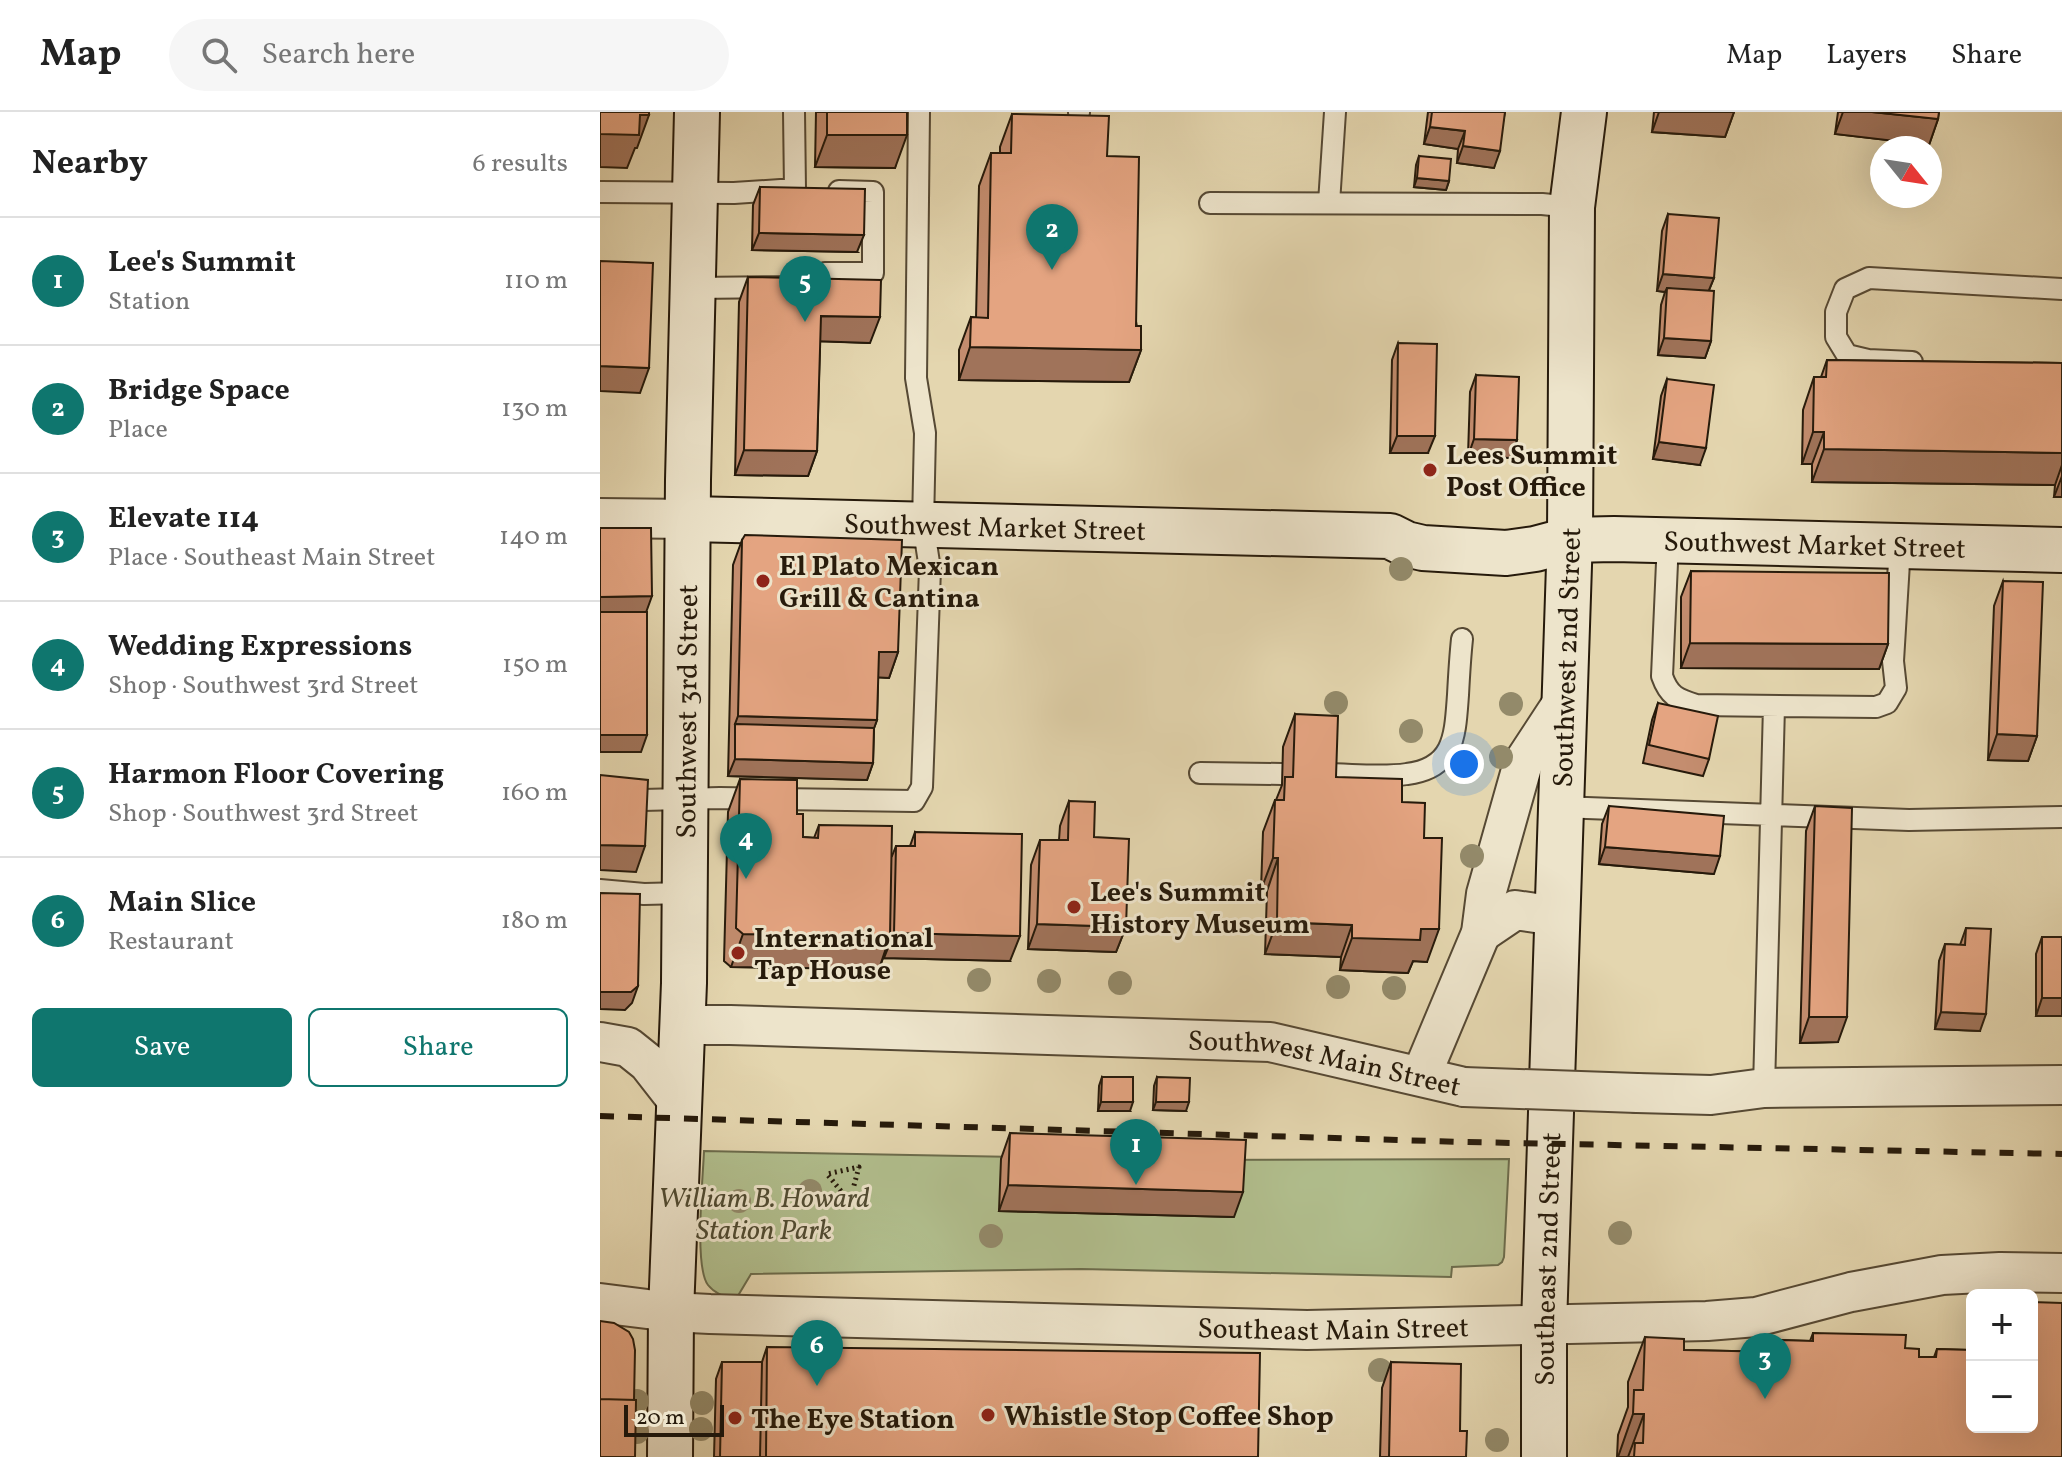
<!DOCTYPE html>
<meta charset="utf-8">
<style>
body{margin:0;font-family:Vollkorn,serif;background:#f6f6f6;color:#222}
.controls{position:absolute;right:24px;bottom:24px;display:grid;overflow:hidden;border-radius:12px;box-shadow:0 8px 32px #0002}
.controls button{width:72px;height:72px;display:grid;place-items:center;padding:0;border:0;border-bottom:2px solid #e0e0e0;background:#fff;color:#222;font:40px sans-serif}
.compass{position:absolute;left:1270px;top:24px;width:72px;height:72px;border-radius:50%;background:#fff;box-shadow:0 8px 32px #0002;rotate:120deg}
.scale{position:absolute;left:24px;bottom:20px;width:100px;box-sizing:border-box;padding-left:8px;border:4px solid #261a0b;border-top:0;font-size:22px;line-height:28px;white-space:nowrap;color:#261a0b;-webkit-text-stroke:6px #ede4cb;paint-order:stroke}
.you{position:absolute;left:864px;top:652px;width:28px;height:28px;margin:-20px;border:6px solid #fff;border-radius:50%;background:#1a73e8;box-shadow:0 0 0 12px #1a73e833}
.badge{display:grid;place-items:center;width:52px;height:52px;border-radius:50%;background:#0f766e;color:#fff;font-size:26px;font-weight:700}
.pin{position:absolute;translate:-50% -66px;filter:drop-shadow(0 2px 4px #0008)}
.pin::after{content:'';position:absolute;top:42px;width:28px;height:24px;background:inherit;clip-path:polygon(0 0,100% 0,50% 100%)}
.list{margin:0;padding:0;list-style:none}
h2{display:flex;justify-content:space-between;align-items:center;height:104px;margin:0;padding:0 32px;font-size:34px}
h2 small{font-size:26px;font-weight:400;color:#767676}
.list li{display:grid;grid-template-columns:52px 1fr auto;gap:24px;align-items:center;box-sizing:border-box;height:128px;padding:0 32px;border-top:2px solid #e0e0e0}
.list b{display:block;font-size:30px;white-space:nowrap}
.list p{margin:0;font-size:26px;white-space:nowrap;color:#767676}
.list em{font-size:26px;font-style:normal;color:#767676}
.actions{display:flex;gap:16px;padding:24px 32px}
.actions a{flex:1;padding:18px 0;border:2px solid #0f766e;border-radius:12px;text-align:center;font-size:28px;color:#0f766e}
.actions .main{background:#0f766e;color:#fff}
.icon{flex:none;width:44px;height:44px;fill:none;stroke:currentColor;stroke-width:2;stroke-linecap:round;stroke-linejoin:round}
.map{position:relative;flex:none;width:1462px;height:1345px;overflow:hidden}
header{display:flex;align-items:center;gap:48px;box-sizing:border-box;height:112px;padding:0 40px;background:#fff;border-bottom:2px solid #e0e0e0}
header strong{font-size:38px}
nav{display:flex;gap:44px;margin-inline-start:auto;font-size:28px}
.search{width:560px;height:72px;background:#f6f6f6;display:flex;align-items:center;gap:20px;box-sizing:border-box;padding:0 28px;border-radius:44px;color:#767676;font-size:30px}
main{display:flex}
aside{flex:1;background:#fff}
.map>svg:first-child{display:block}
.green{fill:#b1be8d;stroke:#6c6c4c;stroke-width:2}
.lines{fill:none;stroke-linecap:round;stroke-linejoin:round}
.lane-casing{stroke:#564934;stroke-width:24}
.street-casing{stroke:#564934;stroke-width:42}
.secondary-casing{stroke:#261a0b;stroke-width:48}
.path{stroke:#261a0b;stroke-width:5;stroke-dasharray:2 4;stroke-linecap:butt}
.lane{stroke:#ede4cb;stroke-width:20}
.street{stroke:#ede4cb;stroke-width:38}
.secondary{stroke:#ede4cb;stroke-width:44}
.rail{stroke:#261a0b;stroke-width:6;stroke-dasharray:14 14;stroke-linecap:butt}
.street-bridge-casing{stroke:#564934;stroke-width:42;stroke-linecap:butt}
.street-bridge{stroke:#ede4cb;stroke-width:38}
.tree{fill:#938a6a}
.wall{fill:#c48d6f;stroke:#261a0b;stroke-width:2}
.shaded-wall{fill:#a0735a;stroke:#261a0b;stroke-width:2}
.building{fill:#e4a481;stroke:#261a0b;stroke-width:2}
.poi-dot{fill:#8f2418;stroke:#ede4cb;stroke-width:3}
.labels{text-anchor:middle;stroke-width:6;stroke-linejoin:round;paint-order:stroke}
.poi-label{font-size:28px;font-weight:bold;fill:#261a0b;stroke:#ede4cb;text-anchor:start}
.street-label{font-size:28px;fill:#261a0b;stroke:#ede4cb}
.park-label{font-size:28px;font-style:italic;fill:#504b32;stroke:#ede4cb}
</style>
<header>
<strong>Map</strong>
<div class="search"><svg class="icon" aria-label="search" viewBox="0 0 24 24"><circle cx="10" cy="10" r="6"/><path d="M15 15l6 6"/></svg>Search here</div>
<nav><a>Map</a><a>Layers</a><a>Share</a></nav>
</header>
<main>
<aside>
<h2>Nearby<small>6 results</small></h2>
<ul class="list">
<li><span class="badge">1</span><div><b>Lee's Summit</b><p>Station</p></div><em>110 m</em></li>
<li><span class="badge">2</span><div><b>Bridge Space</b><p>Place</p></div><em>130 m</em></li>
<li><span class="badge">3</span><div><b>Elevate 114</b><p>Place · Southeast Main Street</p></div><em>140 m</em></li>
<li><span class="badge">4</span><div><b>Wedding Expressions</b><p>Shop · Southwest 3rd Street</p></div><em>150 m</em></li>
<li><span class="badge">5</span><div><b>Harmon Floor Covering</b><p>Shop · Southwest 3rd Street</p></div><em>160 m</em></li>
<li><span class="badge">6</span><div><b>Main Slice</b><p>Restaurant</p></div><em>180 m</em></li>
</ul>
<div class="actions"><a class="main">Save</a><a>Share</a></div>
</aside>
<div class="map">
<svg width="1462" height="1345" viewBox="0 0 1462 1345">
<rect width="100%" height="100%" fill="#e4d6af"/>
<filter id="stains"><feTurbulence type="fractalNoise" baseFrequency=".0025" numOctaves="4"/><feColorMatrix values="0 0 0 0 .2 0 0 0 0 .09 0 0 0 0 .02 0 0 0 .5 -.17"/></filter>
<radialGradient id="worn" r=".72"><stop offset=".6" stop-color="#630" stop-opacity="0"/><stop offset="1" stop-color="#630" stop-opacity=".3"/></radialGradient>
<!-- green -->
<path class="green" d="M104,1039L566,1048L909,1047L904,1145L902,1150L898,1153L852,1155L851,1165L481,1157L151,1162L136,1187C125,1184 116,1183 108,1173C94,1155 103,1066 104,1039Z"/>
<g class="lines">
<defs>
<path id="lane" d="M479,1V0
M0,80L134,81L195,77L194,0
M610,91L942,92L972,95
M729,91L735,0
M92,176L196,175L225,161H273V80L239,79
M1312,250L1268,248L1247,243L1236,225V200L1245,177L1269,166L1462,177
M1068,428L1062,564C1069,584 1077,587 1096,593L1276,595L1287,591L1296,576L1293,549L1300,434
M600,661L682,662
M725,662C751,662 781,666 807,662C855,656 855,623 858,583C859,564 860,546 862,527
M0,680L43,688L120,686L314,689L322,675L330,457L323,412L325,321L316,266L319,0
M960,695L1309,708L1462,705
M0,778L44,782L85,781
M1164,976L1174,594"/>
<g id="street">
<path d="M0,406L89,407"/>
<path d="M881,821L915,798L956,804"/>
<path id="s1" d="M83,913H130L670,930L864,975"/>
<path d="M0,930L28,935L48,951L80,992"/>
<path d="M821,964L881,821L886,782L923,651L963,590"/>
<path d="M1037,981L1111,983L1164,976L1462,973"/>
<path id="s2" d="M0,1191L71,1200L110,1202L707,1218L1107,1209L1156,1205L1251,1180L1342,1163L1400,1160L1462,1161"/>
</g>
<g id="secondary">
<path id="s3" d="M89,407L790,424L806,432L823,436L906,441L935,437L969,428L1014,427L1462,438"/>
<path id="s4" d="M70,1345L71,1200L84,871L88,368L97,0"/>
<path id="s5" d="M944,1345V1213L970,423L972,95L984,0"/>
</g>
</defs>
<!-- lane casing -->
<use href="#lane" class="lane-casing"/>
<!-- street casing -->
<use href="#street" class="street-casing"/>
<!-- secondary casing -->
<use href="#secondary" class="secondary-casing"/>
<!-- path -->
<path class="path" d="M241,1079L227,1062L259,1055L253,1077"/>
<!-- lane -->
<use href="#lane" class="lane"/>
<!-- street -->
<use href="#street" class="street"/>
<!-- secondary -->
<use href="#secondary" class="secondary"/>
<!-- rail -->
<path class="rail" d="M0,1004L865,1030L1462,1042"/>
<defs>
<path id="street-bridge" d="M864,975L1037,981"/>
</defs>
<!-- street-bridge casing -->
<use href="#street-bridge" class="street-bridge-casing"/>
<!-- street-bridge -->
<use href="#street-bridge" class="street-bridge"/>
</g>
<!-- trees -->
<g class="tree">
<circle cx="801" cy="457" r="12"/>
<circle cx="736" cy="591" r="12"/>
<circle cx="911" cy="592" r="12"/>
<circle cx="811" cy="619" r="12"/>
<circle cx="901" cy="645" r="12"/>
<circle cx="872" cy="744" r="12"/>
<circle cx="379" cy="868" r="12"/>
<circle cx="449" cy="869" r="12"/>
<circle cx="520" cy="871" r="12"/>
<circle cx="738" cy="875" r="12"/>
<circle cx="794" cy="876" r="12"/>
<circle cx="210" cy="1079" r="12"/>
<circle cx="139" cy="1089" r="12"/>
<circle cx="1020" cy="1121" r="12"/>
<circle cx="391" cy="1124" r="12"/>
<circle cx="780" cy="1258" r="12"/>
<circle cx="37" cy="1289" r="12"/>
<circle cx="102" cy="1291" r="12"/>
<circle cx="101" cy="1317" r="12"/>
<circle cx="37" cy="1320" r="12"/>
<circle cx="897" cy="1328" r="12"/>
</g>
<!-- wall -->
<path class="wall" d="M216,0H307L295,56L215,55Z
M828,0H905L894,56L857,51L858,37L824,32Z
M1054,0H1134L1125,25L1052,20Z
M1238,0H1339L1338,7L1329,33L1235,22Z
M412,2L507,44L541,238L529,270L359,268V238L371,205L376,206L379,74L391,41H400V35Z
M819,44L849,69L846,78L814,75L816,53Z
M160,75L257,140L152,138L153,93Z
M1068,102L1114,166L1109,178L1111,229L1105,246L1058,243L1061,193L1065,180L1057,179L1062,119Z
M148,165L270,231L220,229L217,339L208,364L135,363L139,190Z
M798,231L828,341H790L792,248Z
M1227,248L1462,251V385H1454L1455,373L1212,370V352H1202L1203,298L1214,265H1221Z
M876,263L917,328L910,346L868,344L870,280Z
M1067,267L1100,353L1053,347L1061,284Z
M142,428L298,540L289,566L278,565L277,608L274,616L273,651L267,668L128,664L133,453Z
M1091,459L1288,532L1279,557L1081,556V485Z
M1403,469L1437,624L1428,649L1388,648L1394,494Z
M1058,591L1109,647L1103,664L1043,651L1052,608Z
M695,602L736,665L802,690L824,726L827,850L813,849L808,861L740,858L741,845L665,842L667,779L661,778L663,720L675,688H676L682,673L683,635Z
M140,667L197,702L203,725L214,726L219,713L292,744L296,734H310L315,720L410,849L284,846L285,841L279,857L131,855L124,849L128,700Z
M469,689L494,725L526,815L516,840L428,837L431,753L440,728H459L460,714Z
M1009,694L1114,762L999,752L1002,712Z
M1215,694L1238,930L1200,931L1206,719Z
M1366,816L1380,919L1335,917L1339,849L1345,832L1360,833Z
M1442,825H1462V904H1436V842Z
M502,965L530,999H498L499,974Z
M557,965L586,999L553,998L554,974Z
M410,1021L634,1105L399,1099L401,1047Z
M1213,1221L1305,1236L1319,1245H1334L1337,1237L1369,1238L1372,1226V1315L1462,1345H1017L1018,1323L1028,1295V1270L1045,1225L1084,1238L1176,1240L1180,1228L1210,1229Z
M167,1235L658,1345H114L116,1267L122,1250H162Z
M791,1250L860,1319L866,1345H780L782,1276Z"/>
<!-- shaded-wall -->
<path class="shaded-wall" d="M1059,0H1134L1125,25L1052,20Z
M1243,0H1272L1338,7L1329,33L1235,22Z
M40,3H49L37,36H35L27,56L0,55V22Z
M830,15L865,19L858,37L824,32Z
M227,23H307L295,56L215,55Z
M863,34L900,39L894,56L857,51Z
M817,66L849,69L846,78L814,75Z
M159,121L264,123L257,140L152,138Z
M1063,162L1114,166L1107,183L1067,176L1065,180L1057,179Z
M221,204L280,205L270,231L211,229Z
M1064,226L1111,229L1105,246L1058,243Z
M370,235L541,238L529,270L359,268Z
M0,254L49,256L40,281L0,279Z
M1213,320H1224L1212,352H1202Z
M797,324H835L828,341H790Z
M874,327L917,328L910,346L868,344Z
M1059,330L1106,336L1100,353L1053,347Z
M1224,337L1462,341V353L1455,373L1212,370Z
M144,338L217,339L208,364L135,363Z
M1462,364V385H1454Z
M52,484L40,517H0V485Z
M1090,531L1288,532L1279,557L1081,556Z
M279,540H298L289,566L270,565Z
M138,604L277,608L268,633L135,612Z
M1397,622L1437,624L1428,649L1388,648Z
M0,623H47L41,640H0Z
M135,647L273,651L267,668L128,664Z
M0,733L45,734L36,760L0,758Z
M1005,735L1120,744L1114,762L999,752Z
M673,746H678L667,779L661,778Z
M677,810L752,813L741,845L665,842Z
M437,812L526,815L516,840L428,837Z
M821,817H839L827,850L813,849L808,861L740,858L752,826Z
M294,821L420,824L410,849L284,846Z
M143,822L290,824L279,857L131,855Z
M38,874L32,891L25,898L0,897V880Z
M1442,886H1462V904H1436Z
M1341,900L1386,902L1380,919L1335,917Z
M1209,905H1247L1238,930L1200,931Z
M501,990H533L530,999H498Z
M556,990H589L586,999L553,998Z
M408,1073L643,1080L634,1105L399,1099Z
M1033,1302H1044L1028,1345H1018Z"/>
<!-- building -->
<path class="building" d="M0,0H49V3H40L39,23L0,22Z
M227,0H307V23H227Z
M832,0H905L900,39L863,34L865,19L830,15Z
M1272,0H1339L1338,7Z
M412,2L509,4L507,44L539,45L536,214H541V238L370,235L371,205L388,206L391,41H411Z
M819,44L851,47L849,69L817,66Z
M160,75L265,77L264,123L159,121Z
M1068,102L1119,106L1114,166L1063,162Z
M0,149L53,151L49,256L0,254Z
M148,165L281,168L280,205L221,204L217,339L144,338Z
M1067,176L1114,179L1111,229L1064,226Z
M798,231L837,232L835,324H797Z
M1227,248L1462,251V341L1224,337V320H1213L1214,265H1226Z
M876,263L919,265L917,328L874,327Z
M1067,267L1114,273L1106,336L1059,330Z
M0,416H51L52,484L0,485Z
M145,423L302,428L298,540H279L277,608L138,604L142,428Z
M1091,459L1289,461L1288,532L1090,531Z
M1403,469L1443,470L1437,624L1397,622Z
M0,500H47V623H0Z
M1058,591L1118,604L1109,647L1049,633Z
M695,602L738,604L736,665L802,667V690L825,691L824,726H842L839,817H821L820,828L752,826V813L677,810L678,746H673L675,688H684L685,665H693Z
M135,612L274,616L273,651L135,647Z
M0,663L48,668L45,734L0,733Z
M140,667L197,668V702H203V725L218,726L219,713L292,714L290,824L143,822L136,816Z
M469,689L495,690L494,725L529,727L526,815L437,812L440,728H468Z
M1009,694L1124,704L1120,744L1005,735Z
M1215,694L1252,696L1247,905H1209Z
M315,720L422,722L420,824L294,821L296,734H315Z
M0,781L40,782L38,874L31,880H0Z
M1366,816L1391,817L1386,902L1341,900L1345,832L1365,833Z
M1442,825H1462V886H1442Z
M502,965H533V990H501Z
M557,965L590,966L589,990H556Z
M410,1021L646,1028L643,1080L408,1073Z
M1432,1190L1462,1191V1345H1034L1035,1331H1043L1044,1302H1033L1034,1278H1043L1045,1225L1084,1227V1238L1180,1240V1228L1213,1229V1221L1306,1223L1305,1236L1319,1237V1245H1336L1337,1237L1372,1238V1315H1432Z
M0,1209L14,1211L29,1220L33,1227L35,1238L34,1288L0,1287Z
M167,1235L660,1241L658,1345H166Z
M122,1250H162L160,1345H120Z
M791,1250L861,1252L860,1319H867L866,1345H789Z
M0,1287L36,1288L35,1345H0Z"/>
<!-- markers -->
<g class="poi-dot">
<circle cx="830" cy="358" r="8"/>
<circle cx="163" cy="469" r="8"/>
<circle cx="474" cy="795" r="8"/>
<circle cx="138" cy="841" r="8"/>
<circle cx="388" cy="1303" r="8"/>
<circle cx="135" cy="1306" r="8"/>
</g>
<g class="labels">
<!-- poi labels -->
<g class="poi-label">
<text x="846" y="352">Lees Summit<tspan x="846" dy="32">Post Office</tspan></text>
<text x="179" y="463">El Plato Mexican<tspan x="179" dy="32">Grill &amp; Cantina</tspan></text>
<text x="490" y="789">Lee's Summit<tspan x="490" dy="32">History Museum</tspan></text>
<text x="154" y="835">International<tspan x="154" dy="32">Tap House</tspan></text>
<text x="404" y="1313">Whistle Stop Coffee Shop</text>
<text x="151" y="1316">The Eye Station</text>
</g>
<!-- street labels -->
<g class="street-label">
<text dy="10" stroke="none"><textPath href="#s3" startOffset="306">Southwest Market Street</textPath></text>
<text dy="10" stroke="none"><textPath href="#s3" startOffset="1130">Southwest Market Street</textPath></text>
<text dy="10" stroke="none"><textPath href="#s5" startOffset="800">Southwest 2nd Street</textPath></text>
<text dy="10" stroke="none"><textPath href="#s4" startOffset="746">Southwest 3rd Street</textPath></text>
<text dy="10" stroke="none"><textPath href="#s1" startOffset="644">Southwest Main Street</textPath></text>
<text dy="10" stroke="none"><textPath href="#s5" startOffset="198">Southeast 2nd Street</textPath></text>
<text dy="10" stroke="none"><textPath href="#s2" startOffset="734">Southeast Main Street</textPath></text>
</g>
<!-- park labels -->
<g class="park-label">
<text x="164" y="1095">William B. Howard<tspan x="164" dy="32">Station Park</tspan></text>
</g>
</g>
<rect width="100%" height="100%" filter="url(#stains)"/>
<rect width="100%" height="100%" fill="url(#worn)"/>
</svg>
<div class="controls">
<button>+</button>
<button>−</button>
</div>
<svg class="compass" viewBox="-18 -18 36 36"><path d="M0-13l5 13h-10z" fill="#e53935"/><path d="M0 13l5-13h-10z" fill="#767676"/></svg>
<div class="scale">20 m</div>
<div class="you"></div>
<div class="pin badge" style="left:536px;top:1073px">1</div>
<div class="pin badge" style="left:452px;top:158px">2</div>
<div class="pin badge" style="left:1165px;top:1287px">3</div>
<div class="pin badge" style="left:146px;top:767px">4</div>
<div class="pin badge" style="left:205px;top:210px">5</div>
<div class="pin badge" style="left:217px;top:1274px">6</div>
</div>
</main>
